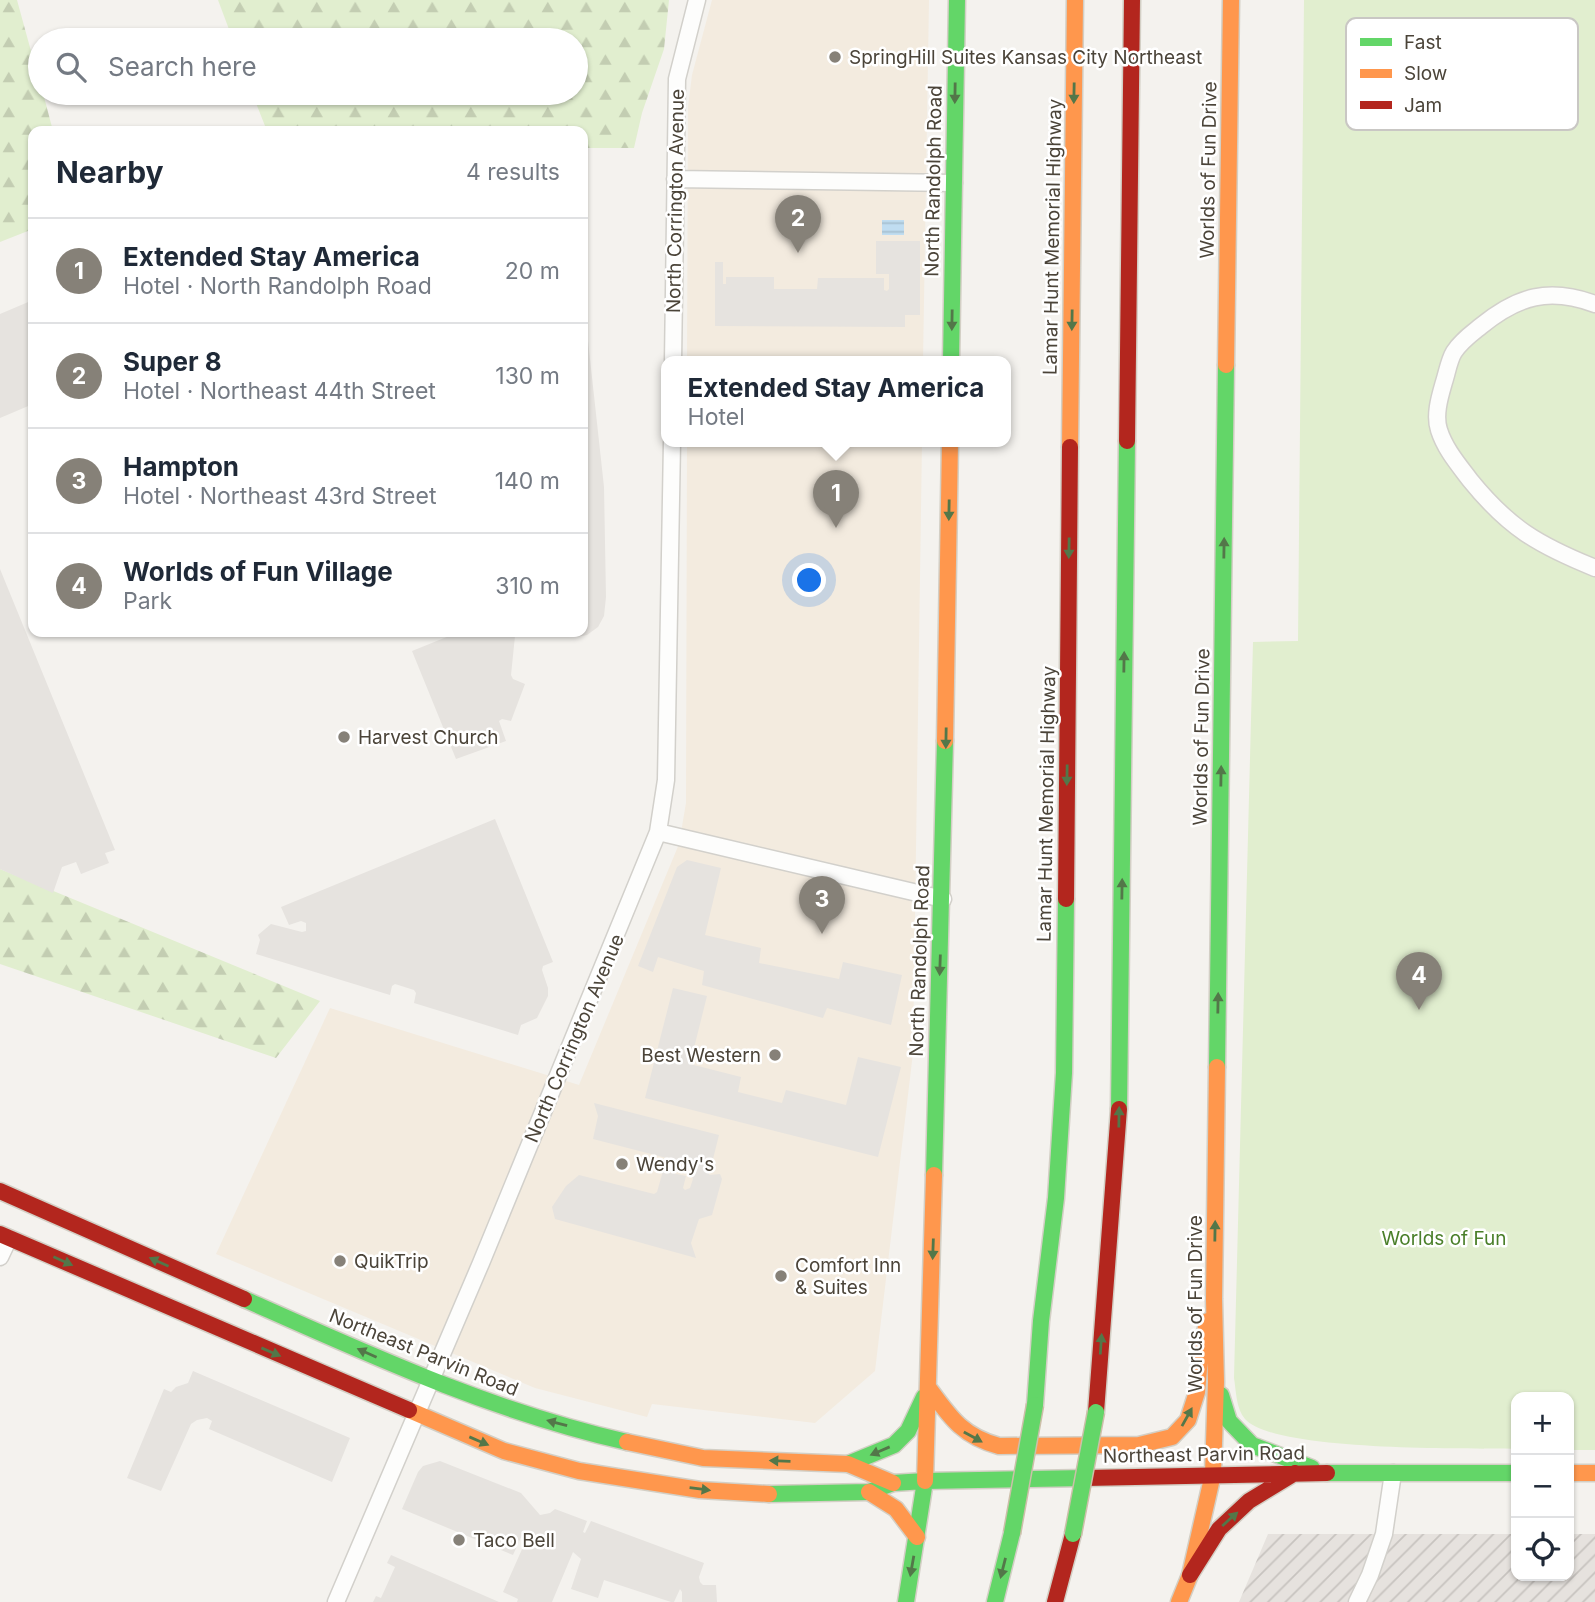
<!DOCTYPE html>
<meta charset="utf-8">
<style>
body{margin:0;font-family:Inter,sans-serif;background:#f6f6f7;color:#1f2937}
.controls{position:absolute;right:21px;bottom:21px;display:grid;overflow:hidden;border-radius:14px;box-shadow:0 2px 5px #0004}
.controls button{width:63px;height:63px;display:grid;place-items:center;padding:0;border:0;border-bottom:2px solid #e0e1e3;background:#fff;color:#1f2937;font:35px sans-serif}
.you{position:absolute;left:810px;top:581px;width:24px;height:24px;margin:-18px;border:5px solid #fff;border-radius:50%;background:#1a73e8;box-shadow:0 0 0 10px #1a73e833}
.badge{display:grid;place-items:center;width:46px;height:46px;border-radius:50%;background:#868178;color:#fff;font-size:23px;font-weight:700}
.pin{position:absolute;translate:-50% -58px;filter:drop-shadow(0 2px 4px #0008)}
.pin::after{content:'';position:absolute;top:37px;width:24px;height:21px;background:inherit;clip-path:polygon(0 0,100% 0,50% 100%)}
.popup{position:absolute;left:661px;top:356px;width:350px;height:91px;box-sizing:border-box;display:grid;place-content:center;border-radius:14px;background:#fff;filter:drop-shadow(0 2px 5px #0005);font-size:23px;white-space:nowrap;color:#747a83}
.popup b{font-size:26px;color:#1f2937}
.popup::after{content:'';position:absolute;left:50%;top:100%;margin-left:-14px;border:14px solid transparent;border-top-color:#fff}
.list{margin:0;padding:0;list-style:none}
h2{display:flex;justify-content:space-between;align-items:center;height:91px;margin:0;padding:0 28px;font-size:30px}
h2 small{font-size:23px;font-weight:400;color:#747a83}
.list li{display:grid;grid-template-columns:46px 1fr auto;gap:21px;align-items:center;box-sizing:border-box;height:105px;padding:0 28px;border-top:2px solid #e0e1e3}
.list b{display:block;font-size:26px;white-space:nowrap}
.list p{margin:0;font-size:23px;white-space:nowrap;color:#747a83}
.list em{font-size:23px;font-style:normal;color:#747a83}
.icon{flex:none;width:38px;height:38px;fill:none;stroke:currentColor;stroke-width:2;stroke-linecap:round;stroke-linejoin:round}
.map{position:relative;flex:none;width:1595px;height:1602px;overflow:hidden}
.search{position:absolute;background:#fff;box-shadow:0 2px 5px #0004;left:28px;top:28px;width:560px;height:77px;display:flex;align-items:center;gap:18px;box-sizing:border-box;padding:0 24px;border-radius:38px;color:#747a83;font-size:26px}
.panel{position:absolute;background:#fff;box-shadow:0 2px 5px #0004;left:28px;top:126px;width:560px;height:511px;border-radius:14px}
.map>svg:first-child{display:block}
.commercial{fill:#f3ebdf}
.industrial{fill:url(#industrial-furrows)}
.forest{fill:url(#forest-firs)}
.park{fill:#e1eecf}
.parking{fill:#e6e3df}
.water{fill:url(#water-rules)}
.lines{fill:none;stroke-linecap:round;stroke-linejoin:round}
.street-casing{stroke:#d2d0cb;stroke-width:19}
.fast-casing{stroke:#d3cfc5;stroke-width:19}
.slow-casing{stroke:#d3cfc5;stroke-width:19}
.jam-casing{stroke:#d3cfc5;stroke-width:19}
.street{stroke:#fdfdfc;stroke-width:16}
.fast{stroke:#63d668;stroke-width:16}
.slow{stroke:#ff974d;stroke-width:16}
.jam{stroke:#b3261e;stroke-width:16}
.fast-bridge-casing{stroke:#ccbfa9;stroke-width:19;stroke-linecap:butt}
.fast-bridge{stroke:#63d668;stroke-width:16}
.oneway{fill:#537749}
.poi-dot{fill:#868178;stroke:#fff;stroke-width:2.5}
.labels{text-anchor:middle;stroke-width:5;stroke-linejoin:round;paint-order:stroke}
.poi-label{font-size:19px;fill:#4b4439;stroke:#fff;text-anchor:start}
.street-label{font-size:19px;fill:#4b4439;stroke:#fff}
.park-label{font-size:19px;fill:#4a7f2a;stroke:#fff}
.key{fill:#fff;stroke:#c9c7c4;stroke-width:2}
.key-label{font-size:19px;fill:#4b4439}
</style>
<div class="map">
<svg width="1595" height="1602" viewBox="0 0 1595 1602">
<defs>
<pattern id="industrial-furrows" width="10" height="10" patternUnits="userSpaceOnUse" patternTransform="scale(1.75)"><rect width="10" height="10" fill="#e6e2de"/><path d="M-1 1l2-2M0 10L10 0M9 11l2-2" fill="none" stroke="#c7c3bf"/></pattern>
<pattern id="forest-firs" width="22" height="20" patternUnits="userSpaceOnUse" patternTransform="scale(1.75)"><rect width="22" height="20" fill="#e1eecf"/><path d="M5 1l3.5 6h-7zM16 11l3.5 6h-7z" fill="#c3cdb2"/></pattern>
<pattern id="water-rules" width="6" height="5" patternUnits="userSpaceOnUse" patternTransform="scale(1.75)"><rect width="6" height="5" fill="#c0ddf1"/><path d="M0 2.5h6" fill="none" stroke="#a6bfcf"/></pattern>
</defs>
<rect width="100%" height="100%" fill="#f4f2ee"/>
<!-- commercial -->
<path class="commercial" d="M712,0H929L923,362H687L688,107L692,75Z
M687,442H922L913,1053L875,1371L815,1423L652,1404L647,1417L535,1388L216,1254L330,1008L579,1085L679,844L686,803Z"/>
<!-- industrial -->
<path class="industrial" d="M1268,1534H1516V1576H1569V1534H1595V1602H1239Z"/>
<!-- forest -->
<path class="forest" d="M0,0H17L40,84V93H43L53,131H33V229L0,242Z
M218,0H669L664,49L642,113L634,148H583V131H267L252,93H576V40H233Z
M0,869L320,1001L276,1058L0,964Z"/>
<!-- park -->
<path class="park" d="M1304,0H1595V1450H1569V1397H1516V1449C1467,1448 1274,1452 1245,1419C1236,1409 1236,1390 1234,1378L1253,642L1298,641Z"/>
<!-- parking -->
<path class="parking" d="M876,241H920V315H905V327L715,326V262H723V284H726V277H774V289H817L818,278H884V290L887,291L889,289V274H876Z
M583,295L604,487L606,597L604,616L598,627L587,635L576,637V632H583Z
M33,300V404L0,418V314Z
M0,569L115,850L105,853L109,863L81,874L76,862L62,867L53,893L0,869Z
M459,632H518L519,634L515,636L511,675L513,679L525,684L511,721L502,719L499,721L506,741L456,759L412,651Z
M495,819L553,962L543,966L542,970L548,988V996L537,1018L521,1025L518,1035L414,1003L416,993L414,990L395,984L392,986L390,995L256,954L260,940L258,935L271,924L302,932L306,931V923L301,921L289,925L281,907Z
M687,860L721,868L705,935L761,948L759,963L839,979L843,962L902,975L891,1025L827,1008L823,1018L702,985L704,971L658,957L653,972L638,966L677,867Z
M673,988L707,996L690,1064L741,1077L738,1092L782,1103L786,1090L846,1105L858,1057L901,1067L878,1157L645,1098Z
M594,1103L719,1135L709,1175L720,1174L722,1179L712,1215L699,1219L691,1243L696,1258L555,1219L552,1207L566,1186L579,1175L654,1194L657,1192L663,1171L686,1176L683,1188L685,1190L690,1188L693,1179L688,1165L682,1162L593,1139L598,1116Z
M193,1371L350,1438L332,1482L209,1429L212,1421L207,1418L197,1420L191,1424L161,1491L127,1478L164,1389L171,1392L176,1387L188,1383Z
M440,1461L521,1493L540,1515L550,1513L555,1509L587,1521L583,1532L585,1533L591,1521L704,1563L699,1577L700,1582L703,1585H716L717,1602H682V1592L680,1589L674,1602H671L604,1580L598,1598L571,1589L581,1559L573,1552L552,1602H517L518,1599L503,1592L527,1538L538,1543L540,1540L523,1533L513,1555L402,1509L418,1472L423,1466Z
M391,1555L499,1602H373L376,1596L381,1598L395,1567L387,1563Z"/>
<!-- water -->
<path class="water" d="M882,220H904V235H882Z"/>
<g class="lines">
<defs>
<path id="street" d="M675,179L954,183
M1595,304C1549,287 1518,296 1481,326C1471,334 1461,341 1454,352C1449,360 1447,373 1444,382C1440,396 1434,415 1439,430C1445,449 1458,464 1470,480C1509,528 1538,545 1595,568
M673,362L677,79L697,0
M658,832L943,899
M0,1257L9,1238
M336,1602L481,1263L658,832L666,780L672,442
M1357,1602L1370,1575L1384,1534L1393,1473"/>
<path id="fast" d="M951,362L957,0
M1217,1067L1226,365
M1119,1109L1127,441
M934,1175L945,741
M244,1299C370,1355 491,1411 627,1442
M1221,1395L1229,1421L1252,1445L1312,1468
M1035,1405L1041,1321L1056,1198L1064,1073L1066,899
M848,1464L894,1445L908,1431L924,1397
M1327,1473H1516
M769,1494L869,1492L893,1483L925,1481L1086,1478
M906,1602L925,1481
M995,1602L1012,1533"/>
<path id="slow" d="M1226,365L1231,0
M1070,447L1075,0
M945,741L950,442
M928,1387C950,1417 962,1436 999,1446L1139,1445L1172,1437L1188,1420L1197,1392L1201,1346L1208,1321
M409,1410L504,1451L579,1471L700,1490L769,1494
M627,1442L703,1458L848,1464L893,1483
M1569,1473H1595
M1213,1474L1216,1382L1214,1299L1217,1067
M925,1481L934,1175
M869,1492L896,1509L917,1537
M1179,1602L1190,1575L1213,1474"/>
<path id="jam" d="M1127,441L1132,0
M1066,899L1070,447
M0,1191L244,1299
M0,1234L409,1410
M1096,1412L1119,1109
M1086,1478L1327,1473
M1190,1575L1219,1529L1249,1501L1295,1473
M1055,1602L1073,1534"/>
</defs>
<!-- street casing -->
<use href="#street" class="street-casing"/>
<!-- fast casing -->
<use href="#fast" class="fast-casing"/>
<!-- slow casing -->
<use href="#slow" class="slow-casing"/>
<!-- jam casing -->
<use href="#jam" class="jam-casing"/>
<!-- street -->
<use href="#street" class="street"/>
<!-- fast -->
<use href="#fast" class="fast"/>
<!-- slow -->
<use href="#slow" class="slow"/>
<!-- jam -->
<use href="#jam" class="jam"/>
<defs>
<path id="fast-bridge" d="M1012,1533L1035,1405
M1073,1534L1096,1412"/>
</defs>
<!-- fast-bridge casing -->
<use href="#fast-bridge" class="fast-bridge-casing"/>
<!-- fast-bridge -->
<use href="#fast-bridge" class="fast-bridge"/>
</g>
<!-- one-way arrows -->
<defs><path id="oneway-solid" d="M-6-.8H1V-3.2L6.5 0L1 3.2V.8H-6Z" transform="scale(1.75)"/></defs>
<g class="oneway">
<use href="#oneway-solid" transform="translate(955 93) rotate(91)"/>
<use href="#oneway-solid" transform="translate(1074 93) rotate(91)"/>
<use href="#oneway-solid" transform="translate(952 320) rotate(91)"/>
<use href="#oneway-solid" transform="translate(1072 320) rotate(91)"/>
<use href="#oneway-solid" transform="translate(949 510) rotate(91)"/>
<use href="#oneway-solid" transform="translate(1069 548) rotate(91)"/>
<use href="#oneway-solid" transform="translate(1224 548) rotate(-89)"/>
<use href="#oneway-solid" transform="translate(1124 662) rotate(-89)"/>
<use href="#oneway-solid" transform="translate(946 738) rotate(91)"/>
<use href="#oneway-solid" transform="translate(1067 775) rotate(91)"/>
<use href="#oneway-solid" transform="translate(1221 776) rotate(-89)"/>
<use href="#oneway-solid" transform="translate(1122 889) rotate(-89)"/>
<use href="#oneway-solid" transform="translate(940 965) rotate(92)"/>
<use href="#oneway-solid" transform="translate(1218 1003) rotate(-89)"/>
<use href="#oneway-solid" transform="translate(1119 1117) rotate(-89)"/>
<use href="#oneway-solid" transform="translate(1215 1231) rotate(-89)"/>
<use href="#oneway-solid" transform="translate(933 1249) rotate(92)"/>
<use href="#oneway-solid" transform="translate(63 1261) rotate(24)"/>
<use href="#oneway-solid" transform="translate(159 1262) rotate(-156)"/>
<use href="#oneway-solid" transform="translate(1101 1344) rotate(-86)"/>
<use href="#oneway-solid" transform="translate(271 1352) rotate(23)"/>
<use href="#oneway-solid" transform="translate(367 1353) rotate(-156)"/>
<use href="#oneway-solid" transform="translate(1187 1417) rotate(-61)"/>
<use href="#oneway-solid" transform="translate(557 1423) rotate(-165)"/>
<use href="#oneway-solid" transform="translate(973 1437) rotate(29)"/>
<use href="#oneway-solid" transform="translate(479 1441) rotate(23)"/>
<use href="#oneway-solid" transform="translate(880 1451) rotate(157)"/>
<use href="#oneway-solid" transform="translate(780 1461) rotate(-178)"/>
<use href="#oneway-solid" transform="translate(700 1489) rotate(7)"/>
<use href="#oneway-solid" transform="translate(1230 1519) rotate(-42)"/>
<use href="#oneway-solid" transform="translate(912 1566) rotate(100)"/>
<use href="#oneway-solid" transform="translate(1003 1568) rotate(104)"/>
</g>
<!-- markers -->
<g class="poi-dot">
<circle cx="835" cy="57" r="7"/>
<circle cx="344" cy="737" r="7"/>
<circle cx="775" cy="1055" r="7"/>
<circle cx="622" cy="1164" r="7"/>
<circle cx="340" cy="1261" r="7"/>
<circle cx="781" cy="1276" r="7"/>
<circle cx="459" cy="1540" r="7"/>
</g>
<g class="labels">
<!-- poi labels -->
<g class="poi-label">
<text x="849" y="64">SpringHill Suites Kansas City Northeast</text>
<text x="358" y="744">Harvest Church</text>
<text x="761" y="1062" text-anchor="end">Best Western</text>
<text x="636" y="1171">Wendy's</text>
<text x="354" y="1268">QuikTrip</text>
<text x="795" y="1272">Comfort Inn<tspan x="795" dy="22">&amp; Suites</tspan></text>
<text x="473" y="1547">Taco Bell</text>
</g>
<!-- street labels -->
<g class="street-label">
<text transform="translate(1208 170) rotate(-89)" y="7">Worlds of Fun Drive</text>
<text transform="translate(933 181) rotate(-89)" y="7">North Randolph Road</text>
<text transform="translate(675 201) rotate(-89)" y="7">North Corrington Avenue</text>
<text transform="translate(1052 237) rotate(-89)" y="7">Lamar Hunt Memorial Highway</text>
<text transform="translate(1201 737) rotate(-89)" y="7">Worlds of Fun Drive</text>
<text transform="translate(1046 804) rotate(-89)" y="7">Lamar Hunt Memorial Highway</text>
<text transform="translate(919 961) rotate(-88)" y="7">North Randolph Road</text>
<text transform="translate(574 1038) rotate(-67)" y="7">North Corrington Avenue</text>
<text transform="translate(1195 1304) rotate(-90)" y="7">Worlds of Fun Drive</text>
<text transform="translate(424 1352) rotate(22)" y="7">Northeast Parvin Road</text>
<text transform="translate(1204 1454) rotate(-1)" y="7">Northeast Parvin Road</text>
</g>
<!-- park labels -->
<g class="park-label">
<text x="1444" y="1245">Worlds of Fun</text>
</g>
</g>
<!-- legend -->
<rect x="1346" y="18" width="232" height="112" rx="10" class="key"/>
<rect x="1360" y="38" width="32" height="8" fill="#63d668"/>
<rect x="1360" y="69" width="32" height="9" fill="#ff974d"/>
<rect x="1360" y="101" width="32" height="8" fill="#b3261e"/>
<g class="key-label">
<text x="1404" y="49">Fast</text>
<text x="1404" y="80">Slow</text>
<text x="1404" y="112">Jam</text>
</g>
</svg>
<div class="controls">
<button>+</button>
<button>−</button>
<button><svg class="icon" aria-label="locate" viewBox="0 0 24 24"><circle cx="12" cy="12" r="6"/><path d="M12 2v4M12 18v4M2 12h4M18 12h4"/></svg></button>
</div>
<div class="you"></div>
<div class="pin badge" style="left:836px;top:528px">1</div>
<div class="popup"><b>Extended Stay America</b>Hotel</div>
<div class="pin badge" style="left:798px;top:253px">2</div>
<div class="pin badge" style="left:822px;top:934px">3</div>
<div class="pin badge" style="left:1419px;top:1010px">4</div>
<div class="search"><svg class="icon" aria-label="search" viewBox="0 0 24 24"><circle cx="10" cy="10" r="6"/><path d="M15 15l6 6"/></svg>Search here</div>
<section class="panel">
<h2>Nearby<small>4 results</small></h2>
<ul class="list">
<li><span class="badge">1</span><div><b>Extended Stay America</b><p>Hotel · North Randolph Road</p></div><em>20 m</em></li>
<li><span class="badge">2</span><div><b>Super 8</b><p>Hotel · Northeast 44th Street</p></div><em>130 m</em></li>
<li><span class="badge">3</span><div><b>Hampton</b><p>Hotel · Northeast 43rd Street</p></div><em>140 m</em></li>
<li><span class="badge">4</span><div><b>Worlds of Fun Village</b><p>Park</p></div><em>310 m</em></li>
</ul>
</section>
</div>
